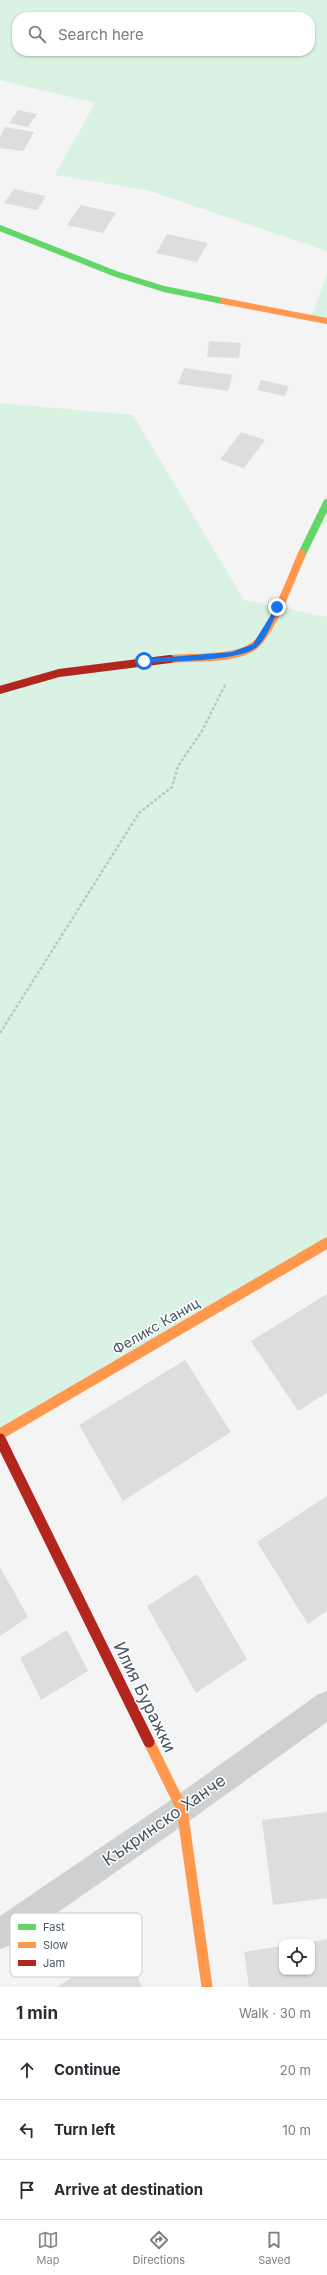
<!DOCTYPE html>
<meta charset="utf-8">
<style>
body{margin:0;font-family:Inter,sans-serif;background:#f2f2f3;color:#2b2b33}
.controls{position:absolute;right:12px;bottom:12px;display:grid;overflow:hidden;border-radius:8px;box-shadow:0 1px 3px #0004}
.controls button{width:36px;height:36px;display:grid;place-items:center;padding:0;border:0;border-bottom:1px solid #e1e1e2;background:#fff;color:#2b2b33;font:20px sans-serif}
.stop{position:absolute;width:12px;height:12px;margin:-9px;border:3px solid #1a73e8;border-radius:50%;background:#fff}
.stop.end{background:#1a73e8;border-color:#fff;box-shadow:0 1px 4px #0008}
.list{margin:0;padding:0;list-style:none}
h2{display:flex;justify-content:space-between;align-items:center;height:52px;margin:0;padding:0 16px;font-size:17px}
h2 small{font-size:13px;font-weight:400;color:#7c7c81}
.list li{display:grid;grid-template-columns:26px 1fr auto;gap:12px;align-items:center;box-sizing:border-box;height:60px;padding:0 16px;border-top:1px solid #e1e1e2}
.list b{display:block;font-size:15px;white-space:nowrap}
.list em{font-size:13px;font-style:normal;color:#7c7c81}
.icon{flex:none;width:22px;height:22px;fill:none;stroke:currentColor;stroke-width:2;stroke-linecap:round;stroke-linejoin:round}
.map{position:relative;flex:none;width:327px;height:1987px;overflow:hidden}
.search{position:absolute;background:#fff;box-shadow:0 1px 3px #0004;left:12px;right:12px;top:12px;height:44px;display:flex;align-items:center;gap:10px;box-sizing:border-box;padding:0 14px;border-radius:16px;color:#7c7c81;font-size:15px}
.sheet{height:232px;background:#fff}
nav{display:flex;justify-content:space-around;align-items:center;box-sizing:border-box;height:56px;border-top:1px solid #e1e1e2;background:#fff;font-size:11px;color:#7c7c81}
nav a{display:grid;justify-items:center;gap:2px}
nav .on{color:#868d94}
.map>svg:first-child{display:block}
.green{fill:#d9f2e3;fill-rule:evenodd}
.building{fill:#ddddde}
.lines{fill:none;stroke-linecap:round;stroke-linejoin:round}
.path{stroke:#bcc7c4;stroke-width:2.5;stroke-dasharray:3 2;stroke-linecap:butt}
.street{fill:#ced0d2;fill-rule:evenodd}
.fast-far1{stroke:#63d668;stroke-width:6}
.fast{stroke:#63d668;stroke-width:8}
.slow-far2{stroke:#ff974d;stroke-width:6}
.slow-far1{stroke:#ff974d;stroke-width:8}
.slow{stroke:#ff974d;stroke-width:11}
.jam-far1{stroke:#b3261e;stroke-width:8}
.jam{stroke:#b3261e;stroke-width:11}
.route{fill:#1a73e8}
.labels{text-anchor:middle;stroke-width:3;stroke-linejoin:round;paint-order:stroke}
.street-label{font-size:14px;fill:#4a5661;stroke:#fff}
.near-street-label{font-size:17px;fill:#4a5661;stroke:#fff}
.key{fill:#fff;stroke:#c9ccd0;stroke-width:1}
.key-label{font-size:11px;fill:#4a5661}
</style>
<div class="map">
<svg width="327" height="1987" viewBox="0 0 327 1987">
<rect width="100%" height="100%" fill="#f4f4f4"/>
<!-- green -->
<path class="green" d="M0,0H327V251L147,190L55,175L95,103L0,80ZM17,17H310V51H17Z
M327,274V321L311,318Z
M0,403L133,415L244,600L327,617V1243L0,1434Z"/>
<!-- building -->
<path class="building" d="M18,110L37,114L28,127L9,123Z
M5,127L34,132L23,151L0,148V137Z
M14,189L46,196L37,210L4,203Z
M81,205L116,213L103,233L67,225Z
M167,234L208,243L197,262L156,253Z
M209,341L241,343L239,358L207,357Z
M184,368L233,375L228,391L178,384Z
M261,380L289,386L285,396L257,390Z
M241,432L265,440L244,468L220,460Z
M327,1294V1393L298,1411L251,1341Z
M185,1360L231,1432L123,1501L79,1425Z
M327,1496V1611L308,1624L257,1542Z
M0,1567L28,1617L0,1636Z
M197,1574L247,1659L196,1693L147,1606Z
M67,1630L88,1671L41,1700L20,1658Z
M327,1812V1898L273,1905L262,1820Z
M327,1939V1987H249L244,1952L282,1946V1972H312V1942Z
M123,1945L142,1987H57Z"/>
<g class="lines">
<!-- path -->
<path class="path" d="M0,1033L139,813L172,787L178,766L202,731L226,683"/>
<!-- street -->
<path class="street" d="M327,1691V1722L192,1819L11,1945L0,1949V1916L172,1799L317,1695Z"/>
<!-- fast-far1 -->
<path class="fast-far1" d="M0,228L116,274L164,289L223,301"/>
<!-- fast -->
<path class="fast" d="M302,554L327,503"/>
<!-- slow-far2 -->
<path class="slow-far2" d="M223,301L327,321"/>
<!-- slow-far1 -->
<path class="slow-far1" d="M170,659C193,657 236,660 254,646C272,632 292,576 302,554"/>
<!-- slow -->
<path class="slow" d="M0,1434L327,1243
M149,1742L182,1809L207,1987"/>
<!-- jam-far1 -->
<path class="jam-far1" d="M0,690L59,673L170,659"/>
<!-- jam -->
<path class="jam" d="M0,1439L149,1742"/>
</g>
<!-- route -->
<path class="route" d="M277,605L279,607C274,619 267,638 257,647C239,662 169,661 144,663L141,661L144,659L232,652L253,644Z"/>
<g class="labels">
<!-- street labels -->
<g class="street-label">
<text transform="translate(156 1326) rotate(-30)" y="5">Феликс Каниц</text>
</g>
<!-- near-street labels -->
<g class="near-street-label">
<text transform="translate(145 1697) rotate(64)" y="6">Илия Буражки</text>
<text transform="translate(164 1820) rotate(-35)" y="6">Къкринско Ханче</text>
</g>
</g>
<!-- legend -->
<rect x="10" y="1913" width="132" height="64" rx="6" class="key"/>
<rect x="18" y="1924" width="18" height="6" fill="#63d668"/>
<rect x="18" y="1942" width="18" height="6" fill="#ff974d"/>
<rect x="18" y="1960" width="18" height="6" fill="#b3261e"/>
<g class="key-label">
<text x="43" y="1931">Fast</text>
<text x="43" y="1949">Slow</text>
<text x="43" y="1967">Jam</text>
</g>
</svg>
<div class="controls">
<button><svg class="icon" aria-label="locate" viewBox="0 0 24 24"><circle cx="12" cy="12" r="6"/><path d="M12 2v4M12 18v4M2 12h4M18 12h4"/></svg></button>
</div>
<div class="stop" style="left:144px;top:661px"></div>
<div class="stop end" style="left:277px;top:607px"></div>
<div class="search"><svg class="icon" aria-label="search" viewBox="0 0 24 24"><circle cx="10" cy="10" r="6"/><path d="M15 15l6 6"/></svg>Search here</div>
</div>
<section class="sheet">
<h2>1 min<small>Walk · 30 m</small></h2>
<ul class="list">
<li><svg class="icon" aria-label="ahead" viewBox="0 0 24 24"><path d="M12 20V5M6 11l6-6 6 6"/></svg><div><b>Continue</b></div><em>20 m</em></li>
<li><svg class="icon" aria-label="left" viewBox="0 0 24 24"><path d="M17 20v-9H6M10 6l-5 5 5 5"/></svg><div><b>Turn left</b></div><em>10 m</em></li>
<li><svg class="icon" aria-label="arrive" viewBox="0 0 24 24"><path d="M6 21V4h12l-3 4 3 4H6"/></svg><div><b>Arrive at destination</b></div></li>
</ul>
</section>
<nav>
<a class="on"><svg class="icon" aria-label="map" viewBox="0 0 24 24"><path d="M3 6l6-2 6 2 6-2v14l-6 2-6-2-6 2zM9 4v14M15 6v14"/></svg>Map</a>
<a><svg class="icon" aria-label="directions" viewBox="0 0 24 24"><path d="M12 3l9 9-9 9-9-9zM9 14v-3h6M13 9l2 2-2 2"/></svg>Directions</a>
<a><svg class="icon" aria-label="saved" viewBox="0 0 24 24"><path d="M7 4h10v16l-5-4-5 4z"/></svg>Saved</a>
</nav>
